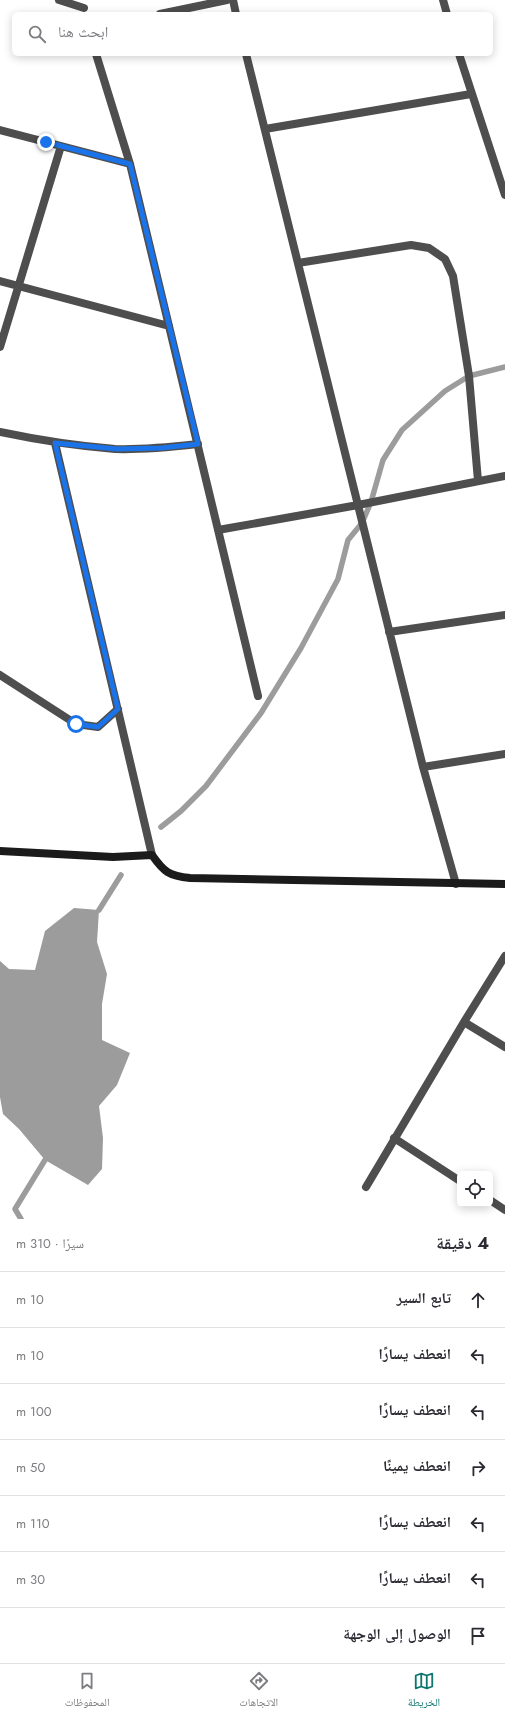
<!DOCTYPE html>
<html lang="ar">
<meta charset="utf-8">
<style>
body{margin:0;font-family:Jost,"Noto Naskh Arabic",sans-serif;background:#f7f7f7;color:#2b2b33;direction:rtl}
.controls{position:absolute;right:12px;bottom:12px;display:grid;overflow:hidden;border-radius:6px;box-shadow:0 2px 10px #0003}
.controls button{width:36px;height:36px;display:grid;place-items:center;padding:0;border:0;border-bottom:1px solid #e1e1e2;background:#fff;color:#2b2b33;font:20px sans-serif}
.stop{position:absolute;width:12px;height:12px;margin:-9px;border:3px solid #1a73e8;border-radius:50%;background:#fff}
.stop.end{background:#1a73e8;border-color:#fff;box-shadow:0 1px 4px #0008}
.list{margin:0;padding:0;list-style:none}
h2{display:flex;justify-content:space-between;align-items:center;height:52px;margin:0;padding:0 16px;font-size:17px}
h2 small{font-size:13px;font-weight:400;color:#7c7c81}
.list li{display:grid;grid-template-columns:26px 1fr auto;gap:12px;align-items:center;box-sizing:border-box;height:56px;padding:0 16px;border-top:1px solid #e1e1e2}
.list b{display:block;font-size:15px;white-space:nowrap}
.list em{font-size:13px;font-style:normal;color:#7c7c81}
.icon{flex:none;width:22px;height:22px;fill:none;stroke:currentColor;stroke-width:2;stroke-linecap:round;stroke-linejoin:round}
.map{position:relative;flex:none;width:505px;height:1219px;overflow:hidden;direction:ltr}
.search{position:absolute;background:#fff;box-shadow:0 2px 10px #0003;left:12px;right:12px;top:12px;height:44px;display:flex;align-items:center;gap:10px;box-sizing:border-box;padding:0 14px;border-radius:6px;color:#7c7c81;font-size:15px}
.sheet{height:444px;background:#fff}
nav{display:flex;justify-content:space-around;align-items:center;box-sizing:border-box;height:56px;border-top:1px solid #e1e1e2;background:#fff;font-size:11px;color:#7c7c81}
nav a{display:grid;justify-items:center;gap:2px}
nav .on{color:#0f766e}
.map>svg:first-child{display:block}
.water{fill:#9c9c9c}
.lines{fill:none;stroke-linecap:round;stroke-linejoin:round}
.stream{stroke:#9c9c9c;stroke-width:5.5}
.street{stroke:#4e4e4e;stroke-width:8}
.secondary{stroke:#1b1b1b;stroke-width:8}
.route{stroke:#1a73e8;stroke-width:5}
</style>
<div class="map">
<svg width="505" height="1219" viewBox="0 0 505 1219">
<rect width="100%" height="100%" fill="#fff"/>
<!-- water -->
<path class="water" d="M74,908L99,910L97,942L107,974L102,1004V1040L130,1053L117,1085L99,1106L103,1138L102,1169L88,1185L45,1160L19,1129L3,1114L0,1097V961L9,969L35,970L45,931Z"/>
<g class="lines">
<!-- stream -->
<path class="stream" d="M161,827L181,811L206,786L261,713L301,648L338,579L348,540L362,523L371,502L383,460L402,430L445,391L469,376L505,367
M99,910L121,875
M21,1219L15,1209L45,1160"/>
<!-- street -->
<path class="street" d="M59,0L84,8
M233,0L236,14
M443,0L447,14
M160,14L227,0
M96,54L130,164L258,696
M246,54L423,767L456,884
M459,54L505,195
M265,129L471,94
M0,130L130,164
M298,263L411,245L429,248L445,259L453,276L469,376L478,481
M0,281L169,326
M0,347L61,146
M0,432C38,440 76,446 115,449C142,450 171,447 198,444
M55,443L152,855
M218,530L358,505L505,476
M389,632L505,615
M0,675L76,724L98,727L118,709
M423,767L505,754
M464,1022L505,1047
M394,1138L460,1181
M366,1187L464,1022L505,956
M490,1200L505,1210"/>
<!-- secondary -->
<path class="secondary" d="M0,851L113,857L152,855C164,872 169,876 190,878L505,884"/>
</g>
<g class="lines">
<!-- route -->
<path class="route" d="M46,142L130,164L198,444L161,448L117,449L55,443L118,709L98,727L76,724"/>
</g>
</svg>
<div class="controls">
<button><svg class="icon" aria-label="locate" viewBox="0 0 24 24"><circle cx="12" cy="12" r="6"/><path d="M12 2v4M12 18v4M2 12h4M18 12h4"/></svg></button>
</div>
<div class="stop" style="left:76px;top:724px"></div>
<div class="stop end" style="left:46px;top:142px"></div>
<div class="search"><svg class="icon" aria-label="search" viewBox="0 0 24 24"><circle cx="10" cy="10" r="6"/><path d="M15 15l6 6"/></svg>ابحث هنا</div>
</div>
<section class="sheet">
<h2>4 دقيقة<small>سيرًا · 310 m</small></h2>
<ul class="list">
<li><svg class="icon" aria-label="ahead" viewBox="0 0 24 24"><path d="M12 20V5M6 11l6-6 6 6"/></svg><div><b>تابع السير</b></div><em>10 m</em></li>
<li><svg class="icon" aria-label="left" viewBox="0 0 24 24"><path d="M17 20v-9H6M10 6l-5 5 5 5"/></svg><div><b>انعطف يسارًا</b></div><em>10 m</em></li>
<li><svg class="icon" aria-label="left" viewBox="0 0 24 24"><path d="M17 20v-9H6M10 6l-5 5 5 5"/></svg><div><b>انعطف يسارًا</b></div><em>100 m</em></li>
<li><svg class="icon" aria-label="right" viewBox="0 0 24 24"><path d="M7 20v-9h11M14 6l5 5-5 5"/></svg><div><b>انعطف يمينًا</b></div><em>50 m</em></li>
<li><svg class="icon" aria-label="left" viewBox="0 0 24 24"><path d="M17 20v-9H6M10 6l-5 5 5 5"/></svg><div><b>انعطف يسارًا</b></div><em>110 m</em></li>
<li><svg class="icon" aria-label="left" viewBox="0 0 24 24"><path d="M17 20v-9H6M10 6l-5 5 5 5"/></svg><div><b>انعطف يسارًا</b></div><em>30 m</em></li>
<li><svg class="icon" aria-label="arrive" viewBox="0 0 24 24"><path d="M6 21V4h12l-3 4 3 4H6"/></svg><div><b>الوصول إلى الوجهة</b></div></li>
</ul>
</section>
<nav>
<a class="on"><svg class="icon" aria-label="map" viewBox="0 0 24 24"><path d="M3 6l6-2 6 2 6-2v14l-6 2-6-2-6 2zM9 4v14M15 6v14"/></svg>الخريطة</a>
<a><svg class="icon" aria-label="directions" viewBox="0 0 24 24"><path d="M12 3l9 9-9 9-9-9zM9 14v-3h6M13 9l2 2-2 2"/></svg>الاتجاهات</a>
<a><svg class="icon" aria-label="saved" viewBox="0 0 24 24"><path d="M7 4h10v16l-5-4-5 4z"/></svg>المحفوظات</a>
</nav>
